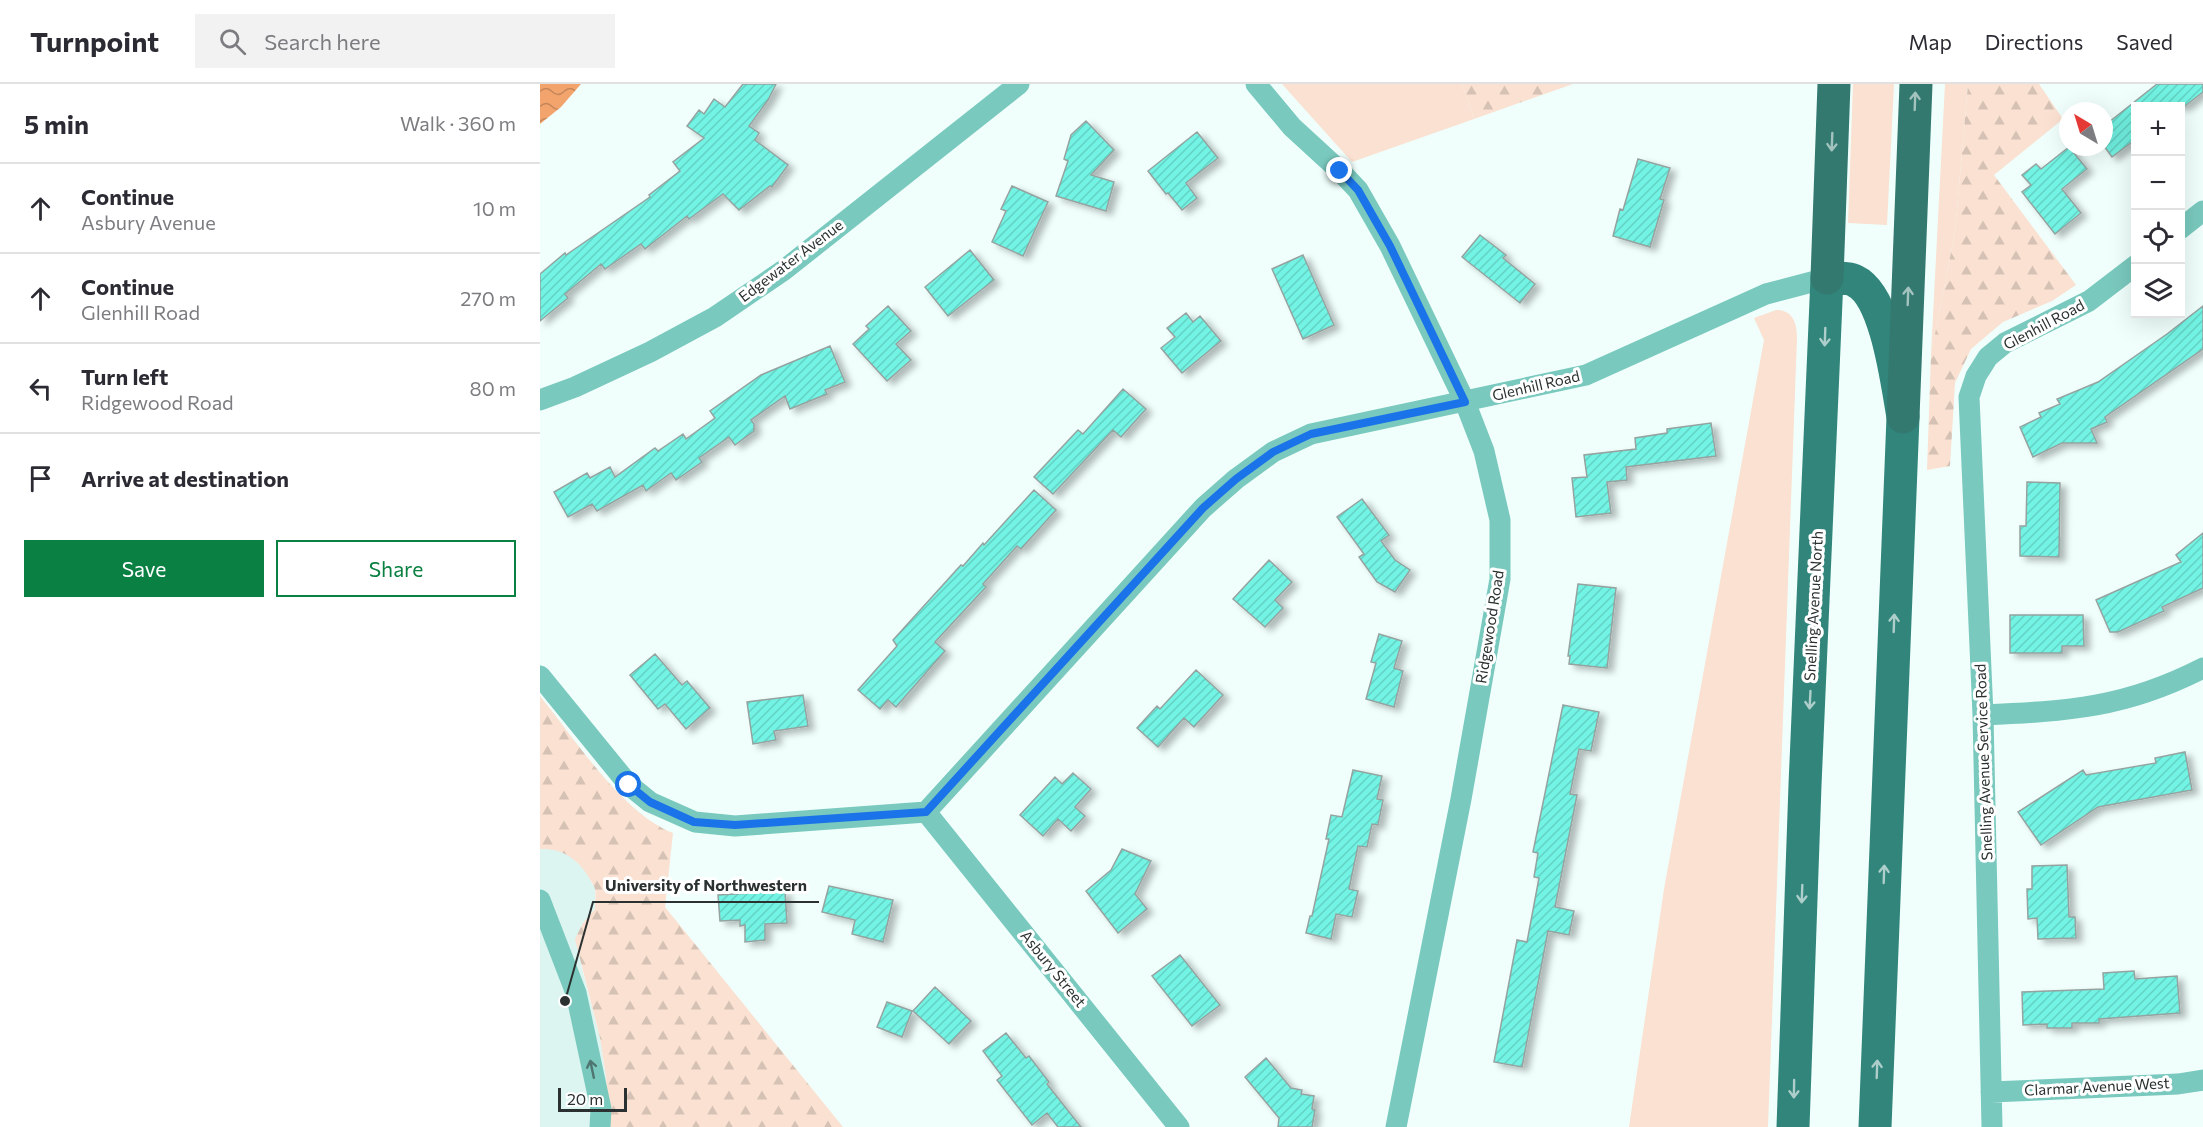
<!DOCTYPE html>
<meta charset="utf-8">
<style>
body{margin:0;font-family:Commissioner,sans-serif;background:#f2f2f3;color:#2b2b33}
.controls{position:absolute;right:18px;top:18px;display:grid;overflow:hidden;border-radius:0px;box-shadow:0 6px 24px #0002}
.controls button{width:54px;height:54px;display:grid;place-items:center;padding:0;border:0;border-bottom:2px solid #e1e1e2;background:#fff;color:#2b2b33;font:30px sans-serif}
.compass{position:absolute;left:1519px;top:18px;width:54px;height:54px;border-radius:50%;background:#fff;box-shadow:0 6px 24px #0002;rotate:322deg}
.scale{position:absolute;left:18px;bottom:15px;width:69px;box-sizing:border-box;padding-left:6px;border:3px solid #2b3130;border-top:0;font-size:16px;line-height:21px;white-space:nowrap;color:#2b3130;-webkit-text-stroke:4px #fff;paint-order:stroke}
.stop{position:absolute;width:18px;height:18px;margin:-14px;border:4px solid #1a73e8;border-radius:50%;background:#fff}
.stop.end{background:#1a73e8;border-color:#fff;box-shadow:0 2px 6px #0008}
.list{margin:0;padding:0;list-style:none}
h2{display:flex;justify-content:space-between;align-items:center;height:78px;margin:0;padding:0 24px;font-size:26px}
h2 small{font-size:20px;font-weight:400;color:#7c7c81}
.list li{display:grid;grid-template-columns:39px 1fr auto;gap:18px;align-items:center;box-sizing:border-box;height:90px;padding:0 24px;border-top:2px solid #e1e1e2}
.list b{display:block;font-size:22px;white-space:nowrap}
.list p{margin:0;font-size:20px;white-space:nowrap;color:#7c7c81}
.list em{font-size:20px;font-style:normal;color:#7c7c81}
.actions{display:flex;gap:12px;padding:18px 24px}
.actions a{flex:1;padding:14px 0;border:2px solid #0b8043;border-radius:0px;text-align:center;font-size:21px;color:#0b8043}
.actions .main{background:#0b8043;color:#fff}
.icon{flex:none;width:33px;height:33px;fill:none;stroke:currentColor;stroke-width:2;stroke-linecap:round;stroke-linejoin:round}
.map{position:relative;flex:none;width:1663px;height:1043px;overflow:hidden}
header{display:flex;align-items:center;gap:36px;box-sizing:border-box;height:84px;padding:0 30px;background:#fff;border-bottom:2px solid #e1e1e2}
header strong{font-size:28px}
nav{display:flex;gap:33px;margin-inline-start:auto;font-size:21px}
.search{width:420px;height:54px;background:#f2f2f3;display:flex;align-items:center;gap:15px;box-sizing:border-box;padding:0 21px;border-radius:0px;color:#7c7c81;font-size:22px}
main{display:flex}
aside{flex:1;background:#fff}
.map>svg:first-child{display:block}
.built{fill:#dcf5f1}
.green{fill:#fae1d1}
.forest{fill:url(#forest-firs)}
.water{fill:url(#water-waves)}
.building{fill:url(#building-hatch);stroke:#95a3a0;stroke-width:1.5;filter:url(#shadow)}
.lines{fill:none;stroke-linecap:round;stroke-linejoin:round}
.minor{stroke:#7ac9be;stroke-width:21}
.trunk{stroke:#31857b;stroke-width:33}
.motorway{stroke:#337970;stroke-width:33}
.oneway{stroke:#a3c3bf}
.oneway2{stroke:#adceca}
.oneway3{stroke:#4f7570}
.route{stroke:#1a73e8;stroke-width:8}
.labels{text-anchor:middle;stroke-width:6;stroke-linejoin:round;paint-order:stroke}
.street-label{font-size:15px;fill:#2b3130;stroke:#fff}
.leader{fill:none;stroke:#2b3130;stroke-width:2}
.callout-dot{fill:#2b3130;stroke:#fff;stroke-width:2}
.callout-label{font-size:16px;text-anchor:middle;font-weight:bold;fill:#2b3130;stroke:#fff;stroke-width:6;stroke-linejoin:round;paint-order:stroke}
</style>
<header>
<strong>Turnpoint</strong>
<div class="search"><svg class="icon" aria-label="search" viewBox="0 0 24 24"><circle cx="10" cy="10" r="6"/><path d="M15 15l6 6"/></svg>Search here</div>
<nav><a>Map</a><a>Directions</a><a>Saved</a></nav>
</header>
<main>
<aside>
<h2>5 min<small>Walk · 360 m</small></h2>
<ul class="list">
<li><svg class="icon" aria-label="ahead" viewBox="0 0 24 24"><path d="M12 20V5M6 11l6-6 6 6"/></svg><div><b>Continue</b><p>Asbury Avenue</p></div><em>10 m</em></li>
<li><svg class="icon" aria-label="ahead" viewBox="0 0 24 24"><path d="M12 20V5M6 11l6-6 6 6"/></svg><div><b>Continue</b><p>Glenhill Road</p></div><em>270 m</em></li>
<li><svg class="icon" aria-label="left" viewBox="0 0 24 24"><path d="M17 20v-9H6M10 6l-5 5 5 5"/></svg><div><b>Turn left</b><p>Ridgewood Road</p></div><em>80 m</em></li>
<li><svg class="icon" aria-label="arrive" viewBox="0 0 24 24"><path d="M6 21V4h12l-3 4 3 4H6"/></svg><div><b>Arrive at destination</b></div></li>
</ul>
<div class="actions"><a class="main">Save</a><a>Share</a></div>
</aside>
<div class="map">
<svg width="1663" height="1043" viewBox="0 0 1663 1043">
<defs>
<pattern id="forest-firs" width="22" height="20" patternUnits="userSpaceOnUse" patternTransform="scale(1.5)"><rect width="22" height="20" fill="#fae1d1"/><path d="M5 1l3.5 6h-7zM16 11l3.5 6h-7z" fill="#d6c2b4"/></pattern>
<pattern id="water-waves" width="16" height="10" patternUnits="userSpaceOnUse" patternTransform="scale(1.5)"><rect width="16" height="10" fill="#f3a46d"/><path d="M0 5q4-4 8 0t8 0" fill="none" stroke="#c5865a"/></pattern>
<pattern id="building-hatch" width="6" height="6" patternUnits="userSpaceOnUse" patternTransform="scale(1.5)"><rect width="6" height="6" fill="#72f3e3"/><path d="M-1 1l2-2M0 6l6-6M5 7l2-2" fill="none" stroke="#63d1c3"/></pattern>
<filter id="shadow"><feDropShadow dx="6" dy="4" stdDeviation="3" flood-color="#0004"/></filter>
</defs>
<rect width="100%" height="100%" fill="#f0fffc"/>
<!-- built -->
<path class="built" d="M9,764L20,767L32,773L45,787L55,804V825L43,839L41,881L60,954L66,992L69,1043H0V765Z"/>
<!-- green -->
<path class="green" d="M742,0H922L934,35L812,78Z
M1313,0H1354L1347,141L1308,139Z
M1405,0H1428L1415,148L1391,270Z
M1236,226C1253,226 1257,239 1257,254L1228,1043H1089L1124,805L1224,256L1214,234Z"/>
<!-- forest -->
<path class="forest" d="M922,0H1033L934,35Z
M1428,0H1499L1523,35L1454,91L1536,201L1512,217L1463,238L1431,265L1415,299L1410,382L1387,386L1391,270L1415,148Z
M0,612C35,655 82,729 133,749L125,823L303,1043H69L66,992L60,954L35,855L43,839L55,825C55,819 56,811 55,805C54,801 50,796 48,792C37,774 21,764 0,765Z"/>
<!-- water -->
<path class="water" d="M0,0H41L21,23L0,40Z"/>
<!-- building -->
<path class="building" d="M203,0H236L228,16L209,42L219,49L215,56L248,81L232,103L230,102L199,126L183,110L149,135L147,132L105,165L101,160L65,185L61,180L25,210L28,214L0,237V190L25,169L26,171L110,113L109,111L140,87L133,78L164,54L147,42L159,26L164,30L174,15L185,23Z
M1617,0H1663V8L1645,22H1596V55L1572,73L1564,62V42Z
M546,37L574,66L551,91L574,98L566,127L516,112L528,77L524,75L531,51Z
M657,48L678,74L646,99L657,114L642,126L628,109L626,110L608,87Z
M1529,63L1547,85L1522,105L1541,129L1515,150L1482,108L1491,101L1482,91L1496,80L1501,85Z
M1098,75L1130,84L1120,115L1124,116L1110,163L1073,152L1080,125L1083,126Z
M472,102L508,118L483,172L452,158L466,127L461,125Z
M940,151L966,171L963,174L995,200L980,219L922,173Z
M430,166L454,196L408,232L385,203Z
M763,171L794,241L763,255L732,185Z
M348,222L371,247L356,260L371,276L347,297L313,260L329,245L326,242Z
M1663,222V265L1565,333L1567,338L1551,345L1557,359H1522L1493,373L1480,343L1501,333L1499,329L1520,320L1517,315L1558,298L1627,250Z
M646,229L653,238L660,232L681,257L642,289L621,264L635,253L627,244Z
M290,262L305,298L285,306L287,310L250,325L245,312L211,336L214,340V347L195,361L189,353L159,374L162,378L136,396L131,389L106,407L103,401L57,427L52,420L28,433L14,408L47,389L50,394L70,383L75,393L115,364L118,367L143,350L146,355L175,334L170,327L221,291Z
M583,305L606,325L581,353L573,346L513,410L494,393L538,346L543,350Z
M1171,339L1176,372L1086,383L1087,396L1067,398L1071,429L1036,433L1032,394L1047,393L1044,371L1096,365L1095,354L1127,349V345Z
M1487,398L1520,399L1519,473L1480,472V442H1486Z
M494,406L516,426L481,465L477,462L443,500L446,503L395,558L405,567L356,623L348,616L340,625L318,606L357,562L353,556L421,481L423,482L443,459L444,461Z
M822,415L849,451L841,457L855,476L870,486L855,508L837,498L819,473L824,470L797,433Z
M1663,449V504L1622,523L1624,527L1578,548H1570L1556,516L1641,478L1636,471Z
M729,476L752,498L735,516L743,524L725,543L693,515Z
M1038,500L1076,504L1067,584L1029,580L1030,572H1028Z
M1470,531H1543L1544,562H1522V569H1470Z
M839,550L862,557L854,584L863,587L854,623L826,615L836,579L831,578Z
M115,570L142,601L147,597L170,624L146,645L125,620L118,625L90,591Z
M656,586L683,611L654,643L644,634L618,663L597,644L617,622L620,625Z
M263,611L268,642L234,647L236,656L213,660L207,618Z
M1023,621L1059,628L1051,667L1039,665L1030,710L1037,711L1015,823L1034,827L1029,851L1008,847L982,983L954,978L977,856L987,858L999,794L994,793L998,769L993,768Z
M1645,668L1652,706L1558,723L1501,761L1478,728L1543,686L1546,691L1616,679L1615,674Z
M813,686L842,692L837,715L843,716L838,741L832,740L827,763L818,762L809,805L818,807L812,833L796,830L791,855L766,849L770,832H772L789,755H786L791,731L802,733Z
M533,689L551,705L535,723L545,732L531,747L518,735L503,752L480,731L515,693L522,700Z
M582,765L611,777L595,810L607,825L578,849L546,807L571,786Z
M1527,781L1529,833H1535L1536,854L1498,855L1497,834L1488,835L1487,805H1492V782Z
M289,802L353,816L343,858L312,850L315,836L282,828Z
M245,807L247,839L225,840V856L205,858V841L200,842V836L180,837L178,811Z
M640,871L680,921L652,942L612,892Z
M1594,887L1595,895L1637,892L1640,929L1559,935V939H1532V944H1507V940L1483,941L1482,908L1564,905L1563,889Z
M395,903L431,937L409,960L373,927Z
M347,918L372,927L362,953L337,943Z
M466,949L486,974L489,972L509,998L507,1000L541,1043H518L507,1029L492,1041L457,996L462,992L443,967Z
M726,974L751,1004L762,1006L761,1010L774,1012L772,1025L775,1026L772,1043H738L739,1034L705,993Z"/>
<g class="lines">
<!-- minor -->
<path class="minor" d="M716,0L752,43L800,87L818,106L850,162L925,318L944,367L960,436V495L921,715L856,1043
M1640,145L1663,127
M0,316L35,303L110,268L175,233L244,186L479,0
M0,592L89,701L110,718L155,738L195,742L386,728L663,424L696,395L733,368L771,350L1046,291L1226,210L1287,194
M1443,631C1529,627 1585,624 1663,584
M386,728L639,1043
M0,816L36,909L61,1025L60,1043
M1451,1008L1638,1000L1663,996
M1452,1043L1443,631L1429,313L1436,292L1448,273L1465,259L1549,217L1596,181"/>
<!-- trunk -->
<path class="trunk" d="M1253,1043L1265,701L1287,194C1295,195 1308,193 1315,197C1347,212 1357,300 1363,333L1335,1043"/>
<!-- motorway -->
<path class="motorway" d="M1287,194L1294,0
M1363,333L1376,0"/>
</g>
<!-- one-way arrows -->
<defs><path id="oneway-shaft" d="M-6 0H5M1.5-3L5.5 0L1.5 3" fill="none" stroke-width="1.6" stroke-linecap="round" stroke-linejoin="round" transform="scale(1.5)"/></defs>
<g class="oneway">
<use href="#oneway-shaft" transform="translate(1375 17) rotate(-88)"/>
<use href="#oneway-shaft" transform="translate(1292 58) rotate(92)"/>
<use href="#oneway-shaft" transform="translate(1368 212) rotate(-88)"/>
</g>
<g class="oneway2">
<use href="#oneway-shaft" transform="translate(1285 253) rotate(92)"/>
<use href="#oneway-shaft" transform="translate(1354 539) rotate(-88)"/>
<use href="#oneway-shaft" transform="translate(1270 616) rotate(93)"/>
<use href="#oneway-shaft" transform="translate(1344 790) rotate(-88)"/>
<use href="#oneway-shaft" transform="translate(1262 810) rotate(92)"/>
<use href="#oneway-shaft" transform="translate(1337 985) rotate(-88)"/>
<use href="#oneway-shaft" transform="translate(1254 1005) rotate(91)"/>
</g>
<use class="oneway3" href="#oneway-shaft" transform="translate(52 985) rotate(-102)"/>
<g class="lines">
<!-- route -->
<path class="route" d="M89,701L110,718L154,738L195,741L386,728L663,424L696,395L733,368L771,350L925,318L850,162L818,106L800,87"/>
</g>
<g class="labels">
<!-- street labels -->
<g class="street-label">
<text transform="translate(251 177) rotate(-37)" y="5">Edgewater Avenue</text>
<text transform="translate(1504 241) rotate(-28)" y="5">Glenhill Road</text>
<text transform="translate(996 302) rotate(-13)" y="5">Glenhill Road</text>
<text transform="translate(1274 522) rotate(-87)" y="5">Snelling Avenue North</text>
<text transform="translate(950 543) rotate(-81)" y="5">Ridgewood Road</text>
<text transform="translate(1444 678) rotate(-92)" y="5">Snelling Avenue Service Road</text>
<text transform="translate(513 885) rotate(51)" y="5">Asbury Street</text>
<text transform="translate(1557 1003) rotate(-3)" y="5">Clarmar Avenue West</text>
</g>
</g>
<!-- callouts -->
<path class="leader" d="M25 917L53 818H279"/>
<circle class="callout-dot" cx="25" cy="917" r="6"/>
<g class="callout-label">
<text x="166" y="807">University of Northwestern</text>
</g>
</svg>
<div class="controls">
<button>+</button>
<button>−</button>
<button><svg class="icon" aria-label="locate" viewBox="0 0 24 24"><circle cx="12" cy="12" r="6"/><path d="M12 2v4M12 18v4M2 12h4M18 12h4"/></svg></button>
<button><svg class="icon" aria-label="layers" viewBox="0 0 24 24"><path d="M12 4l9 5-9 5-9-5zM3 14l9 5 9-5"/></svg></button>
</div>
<svg class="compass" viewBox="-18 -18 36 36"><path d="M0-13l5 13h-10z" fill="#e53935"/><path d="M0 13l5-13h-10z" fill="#7c7c81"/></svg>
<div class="scale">20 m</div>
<div class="stop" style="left:89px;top:701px"></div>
<div class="stop end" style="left:800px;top:87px"></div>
</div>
</main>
